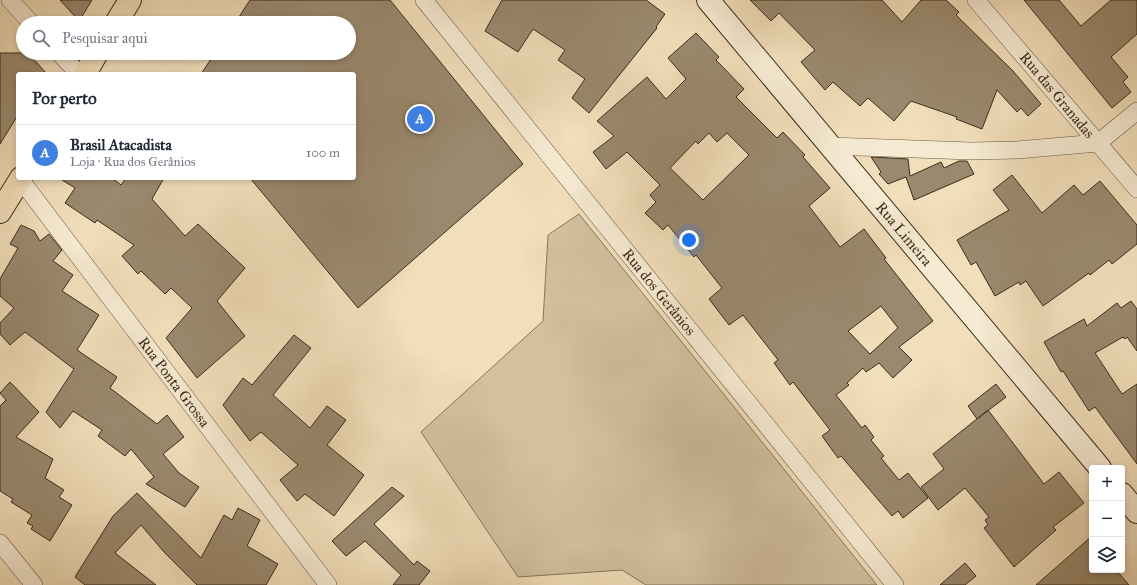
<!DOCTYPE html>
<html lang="pt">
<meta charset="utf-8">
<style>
body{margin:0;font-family:"IM FELL Great Primer",serif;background:#f2f2f3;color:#1f2937}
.controls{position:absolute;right:12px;bottom:12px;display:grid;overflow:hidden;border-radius:4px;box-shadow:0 2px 6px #0003}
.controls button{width:36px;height:36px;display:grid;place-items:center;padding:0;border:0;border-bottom:1px solid #e0e1e3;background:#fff;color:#1f2937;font:20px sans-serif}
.you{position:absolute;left:689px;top:240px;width:14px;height:14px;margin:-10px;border:3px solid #fff;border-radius:50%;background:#1a73e8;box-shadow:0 0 0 6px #1a73e833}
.badge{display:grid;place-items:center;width:26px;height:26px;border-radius:50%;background:#1a73e8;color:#fff;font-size:13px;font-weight:700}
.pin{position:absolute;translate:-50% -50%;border:2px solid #fff;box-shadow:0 1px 4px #0006}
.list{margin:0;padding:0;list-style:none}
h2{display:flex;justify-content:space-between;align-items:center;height:52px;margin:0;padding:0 16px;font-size:17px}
h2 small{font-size:13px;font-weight:400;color:#747a83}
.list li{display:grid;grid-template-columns:26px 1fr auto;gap:12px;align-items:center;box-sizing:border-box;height:56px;padding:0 16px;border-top:1px solid #e0e1e3}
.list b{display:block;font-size:15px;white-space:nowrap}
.list p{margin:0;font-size:13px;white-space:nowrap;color:#747a83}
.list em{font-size:13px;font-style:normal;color:#747a83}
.icon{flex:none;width:22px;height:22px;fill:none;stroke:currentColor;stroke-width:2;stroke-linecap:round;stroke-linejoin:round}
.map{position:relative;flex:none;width:1137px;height:585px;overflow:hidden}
.search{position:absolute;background:#fff;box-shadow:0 2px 6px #0003;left:16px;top:16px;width:340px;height:44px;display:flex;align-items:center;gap:10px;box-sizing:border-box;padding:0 14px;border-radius:22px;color:#747a83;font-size:15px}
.panel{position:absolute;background:#fff;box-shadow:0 2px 6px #0003;left:16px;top:72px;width:340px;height:108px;border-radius:4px}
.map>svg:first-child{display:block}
.green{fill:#d2c09f;stroke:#86765e}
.building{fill:#9a896e;stroke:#3b2d1c;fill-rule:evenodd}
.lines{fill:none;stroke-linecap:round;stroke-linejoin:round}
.street-casing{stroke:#685944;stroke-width:18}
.secondary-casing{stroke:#3b2d1c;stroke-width:24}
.primary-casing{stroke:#3b2d1c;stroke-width:24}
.street{stroke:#f6ead2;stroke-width:17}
.secondary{stroke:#f6ead2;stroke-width:22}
.primary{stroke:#f1deba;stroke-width:22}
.labels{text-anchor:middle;stroke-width:3.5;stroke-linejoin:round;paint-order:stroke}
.street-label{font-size:15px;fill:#3b2d1c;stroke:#f6ead2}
</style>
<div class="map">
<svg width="1137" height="585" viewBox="0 0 1137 585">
<rect width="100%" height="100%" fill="#f1deba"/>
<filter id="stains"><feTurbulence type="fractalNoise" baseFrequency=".005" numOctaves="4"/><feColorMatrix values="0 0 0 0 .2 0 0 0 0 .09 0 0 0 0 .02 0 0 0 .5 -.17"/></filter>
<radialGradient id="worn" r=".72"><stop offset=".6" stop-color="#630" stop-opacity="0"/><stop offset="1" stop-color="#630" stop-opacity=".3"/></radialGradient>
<!-- green -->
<path class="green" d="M579,214L877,585H646L622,570L518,577L421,432L543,321L548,235Z"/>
<!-- building -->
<path class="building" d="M60,0H92L79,21Z
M250,0H390L523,164L358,308L250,178H354V74H201L215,53H349V23H235Z
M502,0H646L665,14L656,27L657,28L589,113L572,98L585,79L558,60L565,50L533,29L518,52L485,31Z
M750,0H882L902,22L921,0H946L959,12L956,15L1013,71L1041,104L1028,116L1021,108L1017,112L997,90L982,129L956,119L957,117L911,101L894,121L868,98L860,106L833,82L825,90L801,62L815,50L779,13L771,21Z
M1024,0H1059L1081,26L1111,0H1137V34L1111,57L1128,77L1123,82L1131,92L1112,108Z
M696,33L719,57L716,60L744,89L736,97L777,138L783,132L805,155L803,157L830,188L809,206L840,247L864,229L886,258L884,259L933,321L899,347L912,360L893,378L879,363L866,372L863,368L847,383L849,385L836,395L862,428L865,425L874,437L871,440L884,456L881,458L899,480L908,473L928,498L903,518L898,511L892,516L841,456L838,458L822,436L830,430L793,382L790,385L774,363L778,360L743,315L729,325L709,299L722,288L696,255L694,257L668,225L663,230L645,213L656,202L650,195L660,185L627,152L606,169L593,152L614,136L597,121L647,77L666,99L686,79L668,58ZM709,133L717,142L727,133L749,155L703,200L670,168L696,141L698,144ZM881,306L898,328L870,354L848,331Z
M0,53H28L47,74H18V115L0,144Z
M871,157L908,159L910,176L941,162L944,168L959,161H967L974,174L914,200L906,177L888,184L879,174L881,172Z
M1012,175L1042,213L1074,185L1083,195L1100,181L1137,225V244L1112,264L1109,260L1090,275L1089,273L1043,306L1026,281L1020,285L1019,282L995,296L976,262L971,265L957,240L1009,210L993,190Z
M59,178H112L121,185L126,178H164L152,199L185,236L198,224L245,268L217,301L245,336L197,378L166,338L192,308L171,288L165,294L141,271L138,274L122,256L134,245L97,220L95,223L65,203L75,188Z
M21,225L34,231L40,241L49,234L62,250L53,261L73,275L62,291L99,315L77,350L117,377L110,388L157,424L167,415L184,437L163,454L179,473L199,487L185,507L146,484L154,477L131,449L125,456L98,436L102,430L73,411L60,428L46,412L74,369L25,332L10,345L0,334V323L14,308L0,296V279L18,248L10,244Z
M1131,301L1137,309V351L1127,337L1125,339L1123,337L1095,353L1122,394L1137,384V464L1095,407L1089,411L1063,371L1061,372L1044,342L1084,319L1087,326L1117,303L1121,308Z
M294,335L311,348L273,395L310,428L327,406L346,420L327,445L364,475L334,516L305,494L297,501L280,480L298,465L261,432L250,441L223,405L243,378L252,385Z
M10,382L39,412L16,437L53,459L45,478L64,490L59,497L72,505L50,541L31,529L33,526L27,523L32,515L11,502L13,499L0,491V406L6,400L0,393Z
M996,384L1006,397L977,419L968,406Z
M988,410L1044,484L1059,472L1084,503L1053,527L1056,530L1014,567L984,528L988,525L985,520L989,517L965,488L938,510L921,487L944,469L933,454Z
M392,487L404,496L374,524L414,565L417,561L430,571L419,585H393L401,575L365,541L346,556L332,541Z
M137,493L201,558L224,515L232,520L238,508L260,520L247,546L278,564L266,585H197L164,552L141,525L115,553L156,585H85L75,577L113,516Z
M1092,536V570H1116L1129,585H1036Z
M965,563L976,576L965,585H940Z"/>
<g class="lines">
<defs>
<path id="street" d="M10,0L31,23
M424,0L895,585
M976,0L1137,189
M59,53L79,74
M830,146L971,151L1017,150L1098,143L1137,111
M20,179L328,585
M0,543L34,585"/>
<path id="secondary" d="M708,0L1100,468
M1122,494L1137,512"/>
<path id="primary" d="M116,23L130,0
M85,74L97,53
M0,212L21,178"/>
</defs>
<!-- street casing -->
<use href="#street" class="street-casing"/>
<!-- secondary casing -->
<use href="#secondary" class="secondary-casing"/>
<!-- primary casing -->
<use href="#primary" class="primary-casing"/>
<!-- street -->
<use href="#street" class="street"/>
<!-- secondary -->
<use href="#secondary" class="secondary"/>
<!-- primary -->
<use href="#primary" class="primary"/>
</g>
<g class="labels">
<!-- street labels -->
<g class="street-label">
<text transform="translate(1057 95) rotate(50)" y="5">Rua das Granadas</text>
<text transform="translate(904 234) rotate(50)" y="5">Rua Limeira</text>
<text transform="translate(659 292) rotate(51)" y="5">Rua dos Gerânios</text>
<text transform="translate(174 382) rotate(53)" y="5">Rua Ponta Grossa</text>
</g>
</g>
<rect width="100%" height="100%" filter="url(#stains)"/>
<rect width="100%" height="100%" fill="url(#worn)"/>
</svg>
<div class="controls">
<button>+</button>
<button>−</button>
<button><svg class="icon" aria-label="layers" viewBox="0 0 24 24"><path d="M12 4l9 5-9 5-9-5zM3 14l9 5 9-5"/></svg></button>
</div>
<div class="you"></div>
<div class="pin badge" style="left:420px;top:119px;background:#3f7fe0">A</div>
<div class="search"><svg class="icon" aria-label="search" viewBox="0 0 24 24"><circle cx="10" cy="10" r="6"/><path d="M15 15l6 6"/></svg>Pesquisar aqui</div>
<section class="panel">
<h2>Por perto<small></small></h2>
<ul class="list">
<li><span class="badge" style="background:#3f7fe0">A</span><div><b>Brasil Atacadista</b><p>Loja · Rua dos Gerânios</p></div><em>100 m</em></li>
</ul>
</section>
</div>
